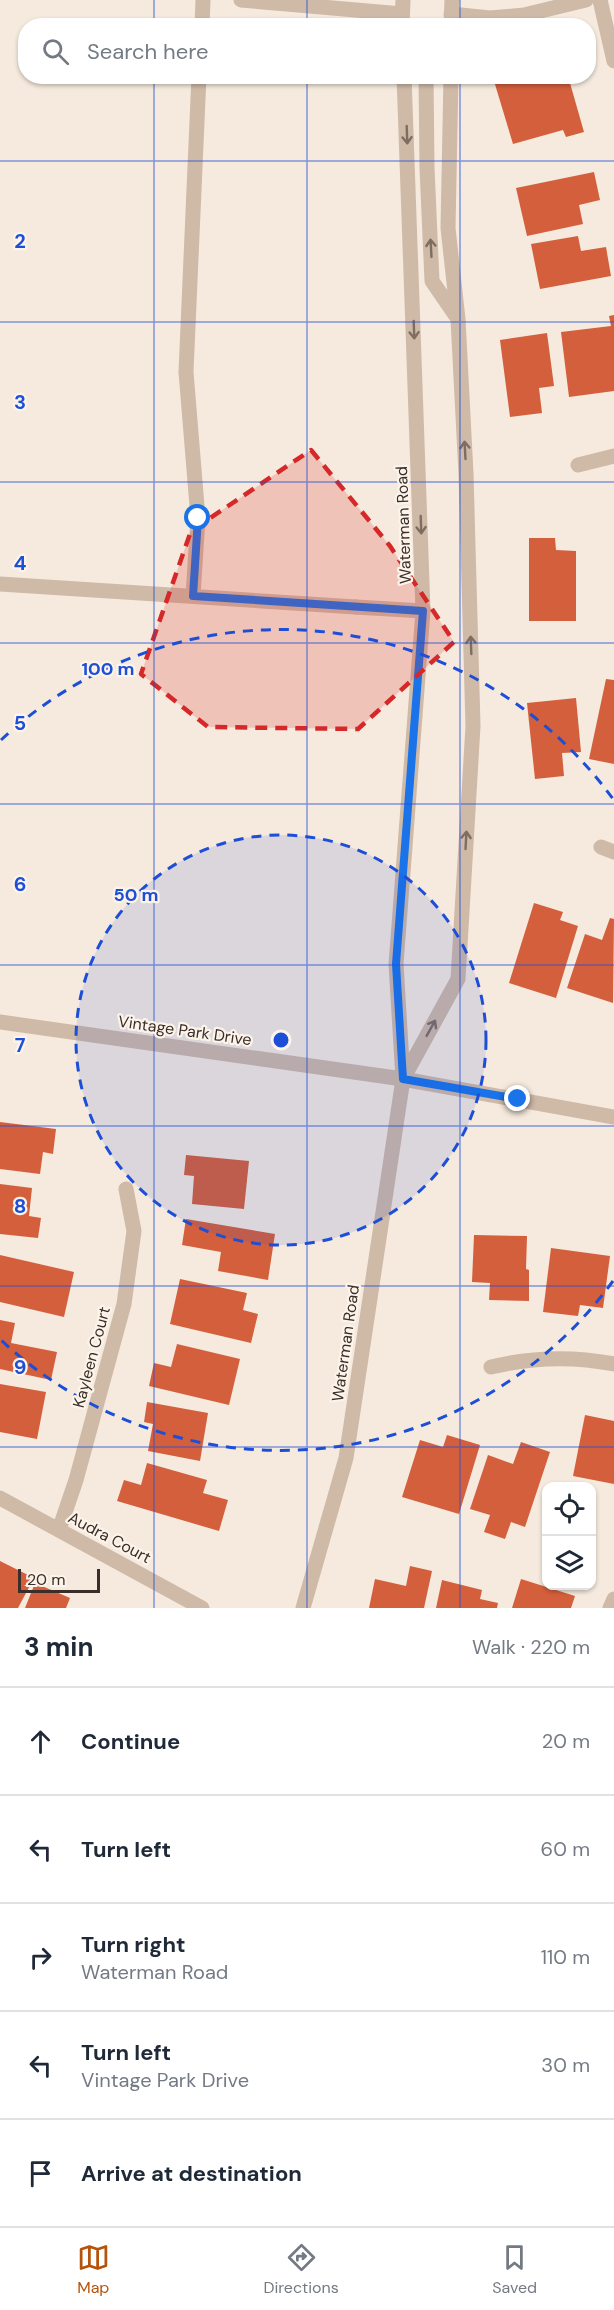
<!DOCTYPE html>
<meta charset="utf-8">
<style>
body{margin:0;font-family:"DM Sans",sans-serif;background:#f2f2f3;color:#1f2937}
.controls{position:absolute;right:18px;bottom:18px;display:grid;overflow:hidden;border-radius:12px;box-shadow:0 2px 4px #0004}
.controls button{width:54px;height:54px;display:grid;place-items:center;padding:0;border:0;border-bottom:2px solid #e0e1e3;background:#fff;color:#1f2937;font:30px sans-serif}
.scale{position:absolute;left:18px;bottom:15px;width:82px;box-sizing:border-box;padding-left:6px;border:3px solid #3b2e28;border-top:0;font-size:16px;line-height:21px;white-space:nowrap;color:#3b2e28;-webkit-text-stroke:4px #fcf4ea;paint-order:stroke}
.stop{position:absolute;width:18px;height:18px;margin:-14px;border:4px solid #1a73e8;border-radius:50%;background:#fff}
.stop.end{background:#1a73e8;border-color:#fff;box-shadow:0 2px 6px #0008}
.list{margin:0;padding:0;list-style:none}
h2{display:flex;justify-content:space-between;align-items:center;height:78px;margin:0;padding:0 24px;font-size:26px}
h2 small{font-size:20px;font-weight:400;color:#747a83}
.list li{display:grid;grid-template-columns:39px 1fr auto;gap:18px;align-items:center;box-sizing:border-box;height:108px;padding:0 24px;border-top:2px solid #e0e1e3}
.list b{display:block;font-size:22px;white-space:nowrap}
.list p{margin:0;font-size:20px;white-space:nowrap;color:#747a83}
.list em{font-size:20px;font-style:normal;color:#747a83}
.icon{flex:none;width:33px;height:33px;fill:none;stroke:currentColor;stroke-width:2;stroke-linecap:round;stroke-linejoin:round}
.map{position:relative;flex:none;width:614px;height:1608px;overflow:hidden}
.search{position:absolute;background:#fff;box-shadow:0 2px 4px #0004;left:18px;right:18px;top:18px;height:66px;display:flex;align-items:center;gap:15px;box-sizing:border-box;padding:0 21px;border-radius:24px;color:#747a83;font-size:22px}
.sheet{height:618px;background:#fff}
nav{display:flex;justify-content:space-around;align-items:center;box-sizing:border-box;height:84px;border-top:2px solid #e0e1e3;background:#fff;font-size:16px;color:#747a83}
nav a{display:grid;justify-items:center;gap:3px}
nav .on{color:#b45309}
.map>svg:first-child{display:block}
.building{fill:#d45f3c}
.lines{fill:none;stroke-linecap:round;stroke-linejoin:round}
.service{stroke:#cfb9a7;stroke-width:15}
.minor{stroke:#cfb9a7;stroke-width:15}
.tertiary{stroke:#cfb9a7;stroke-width:15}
.oneway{stroke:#7e6d61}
.route{stroke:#1a73e8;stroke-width:8}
.marked{fill:#d62828;fill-opacity:0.2;stroke:#d62828;stroke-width:4.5;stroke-dasharray:12 8;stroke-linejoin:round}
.grid{fill:none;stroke:#1d4ed8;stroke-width:1.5;stroke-opacity:0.55}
.ring{fill:none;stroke:#1d4ed8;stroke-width:3;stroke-dasharray:10 8}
.labels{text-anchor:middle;stroke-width:4.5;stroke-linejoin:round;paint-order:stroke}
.street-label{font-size:16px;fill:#3b2e28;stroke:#fcf4ea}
.grid-label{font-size:20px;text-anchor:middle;font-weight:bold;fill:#1d4ed8;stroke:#fcf4ea;stroke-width:4.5;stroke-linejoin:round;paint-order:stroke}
.centre{fill:#1d4ed8;stroke:#fcf4ea;stroke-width:3}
.ring-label{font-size:18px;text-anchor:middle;font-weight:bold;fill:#1d4ed8;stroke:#fcf4ea;stroke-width:4.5;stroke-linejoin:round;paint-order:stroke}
</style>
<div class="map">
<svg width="614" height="1608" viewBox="0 0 614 1608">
<rect width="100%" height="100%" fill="#f5eadd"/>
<!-- building -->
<path class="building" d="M510,76H568L584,132L566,137L563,130L513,144L494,81Z
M594,172L600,200L579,205L583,224L527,236L516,188Z
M578,236L581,251L606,247L611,276L540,289L531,244Z
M614,315V391L569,397L561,332L611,326L609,316Z
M547,333L554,386L539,388L542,413L510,417L500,340Z
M529,538H555L556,550L576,551V621H529Z
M606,679L614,680V764L589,759Z
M576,698L581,752L562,753L564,776L535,779L527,703Z
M534,903L563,912L560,920L578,926L556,998L509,983Z
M610,918L614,919L613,1003L567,988L585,934L602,940Z
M0,1122L56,1129L53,1154L43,1152L40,1174L0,1169Z
M186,1155L249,1161L244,1209L192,1204L194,1176L184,1175Z
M0,1184L32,1188L29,1216L41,1218L38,1238L0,1234Z
M186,1219L275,1234L268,1280L218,1271L221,1252L182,1245Z
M474,1235L527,1236L526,1269L529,1270V1301L489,1300L490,1283L472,1282Z
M551,1248L610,1256L603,1308L580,1305L578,1316L543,1312Z
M0,1255L74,1272L64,1317L0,1302Z
M180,1279L247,1293L243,1310L258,1314L251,1343L170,1324Z
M0,1320L15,1323L11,1343L57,1352L51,1380L0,1369Z
M177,1344L240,1359L229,1405L149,1386L154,1363L171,1367Z
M0,1384L46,1392L37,1439L0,1432Z
M147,1402L208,1413L200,1461L148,1451L153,1424L144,1422Z
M585,1415L614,1421V1484L573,1476Z
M447,1435L480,1445L459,1514L402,1497L420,1440L443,1447Z
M521,1442L550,1452L525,1527L511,1522L505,1539L484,1532L490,1515L470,1509L488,1455L513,1464Z
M147,1463L207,1480L203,1493L228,1500L219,1531L117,1501L124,1480L141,1485Z
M0,1561L34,1578L18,1608H0Z
M410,1566L432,1571L424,1608H369L375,1579L406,1586Z
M521,1579L575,1596L571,1608H512Z
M442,1580L482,1590L480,1599L498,1603L497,1608H436Z
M35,1583L70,1598L66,1608H25Z"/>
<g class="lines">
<!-- service -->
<path class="service" d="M356,607L423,611"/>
<!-- minor -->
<path class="minor" d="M241,0L402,14
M600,0L614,61
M451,14L490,18L524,15L586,0
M202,26L203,0
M578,465L614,456
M0,584L356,607
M193,596L198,518L186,372L199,76
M601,847L614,852
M491,1367C532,1357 573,1356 614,1364
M0,1498L202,1608
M59,1530L76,1480L124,1304L134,1231L126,1189
M610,1608L614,1599"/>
<!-- tertiary -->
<path class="tertiary" d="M402,26L403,0
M451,26L452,0
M426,76L427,168L432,281L456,316
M0,1022L403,1079L614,1117
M403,1079L458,979L473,726L466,474L458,319L448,228L451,76
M303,1608L346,1458L403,1079L396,964L423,611L404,76"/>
</g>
<!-- one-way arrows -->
<defs><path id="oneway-shaft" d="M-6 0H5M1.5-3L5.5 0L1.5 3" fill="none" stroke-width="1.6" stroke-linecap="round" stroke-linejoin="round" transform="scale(1.5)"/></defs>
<g class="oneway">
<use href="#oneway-shaft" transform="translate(407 135) rotate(88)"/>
<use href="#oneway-shaft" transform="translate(431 248) rotate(-93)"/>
<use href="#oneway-shaft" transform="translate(414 330) rotate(88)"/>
<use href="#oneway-shaft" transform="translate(465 450) rotate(-93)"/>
<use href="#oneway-shaft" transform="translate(421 525) rotate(88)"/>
<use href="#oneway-shaft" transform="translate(471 645) rotate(-92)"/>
<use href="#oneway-shaft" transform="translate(466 840) rotate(-87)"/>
<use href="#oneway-shaft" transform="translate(431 1028) rotate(-61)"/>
</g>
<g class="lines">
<!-- route -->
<path class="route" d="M198,518L193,596L423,611L396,964L403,1079L518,1099"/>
</g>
<!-- marked area -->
<path class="marked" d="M311,450L390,546L454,642L358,729L208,727L141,674L191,531Z"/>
<!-- grid -->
<path class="grid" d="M154,0V26M307,0V26M460,0V26M154,76V1608M307,76V1608M460,76V1608M0,161H614M0,322H614M0,482H614M0,643H614M0,804H614M0,965H614M0,1126H614M0,1286H614M0,1447H614"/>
<!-- distance rings -->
<circle cx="281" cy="1040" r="205" fill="#1d4ed8" fill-opacity=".12"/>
<g class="ring">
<circle cx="281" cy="1040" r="205"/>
<path d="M613 1281A410 410 0 0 1 1 1340M1 740A410 410 0 0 1 613 799"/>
</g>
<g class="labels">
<!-- street labels -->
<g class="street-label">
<text transform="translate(403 525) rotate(-92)" y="6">Waterman Road</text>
<text transform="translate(185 1030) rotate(8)" y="6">Vintage Park Drive</text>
<text transform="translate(345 1343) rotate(-82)" y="6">Waterman Road</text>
<text transform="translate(91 1357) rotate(-75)" y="6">Kayleen Court</text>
<text transform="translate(110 1537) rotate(28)" y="6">Audra Court</text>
</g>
</g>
<g class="grid-label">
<text x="20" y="248">2</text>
<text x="20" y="409">3</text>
<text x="20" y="570">4</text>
<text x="20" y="730">5</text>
<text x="20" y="891">6</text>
<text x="20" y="1052">7</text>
<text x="20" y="1213">8</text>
<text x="20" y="1374">9</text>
</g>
<circle cx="281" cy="1040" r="9" class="centre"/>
<g class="ring-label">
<text x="108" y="675">100 m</text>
<text x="136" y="901">50 m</text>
</g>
</svg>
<div class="controls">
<button><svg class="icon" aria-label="locate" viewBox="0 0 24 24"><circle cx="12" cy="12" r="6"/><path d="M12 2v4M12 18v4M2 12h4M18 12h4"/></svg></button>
<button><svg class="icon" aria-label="layers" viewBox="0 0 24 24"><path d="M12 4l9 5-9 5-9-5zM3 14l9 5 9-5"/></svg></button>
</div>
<div class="scale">20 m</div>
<div class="stop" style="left:198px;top:518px"></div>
<div class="stop end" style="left:518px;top:1099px"></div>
<div class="search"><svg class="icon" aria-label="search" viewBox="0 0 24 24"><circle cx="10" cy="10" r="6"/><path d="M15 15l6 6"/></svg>Search here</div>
</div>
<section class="sheet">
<h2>3 min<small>Walk · 220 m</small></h2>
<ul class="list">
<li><svg class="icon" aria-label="ahead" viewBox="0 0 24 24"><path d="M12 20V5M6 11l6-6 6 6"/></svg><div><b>Continue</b></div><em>20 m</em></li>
<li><svg class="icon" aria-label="left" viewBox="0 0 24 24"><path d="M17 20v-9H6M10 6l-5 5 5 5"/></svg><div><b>Turn left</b></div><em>60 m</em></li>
<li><svg class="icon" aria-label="right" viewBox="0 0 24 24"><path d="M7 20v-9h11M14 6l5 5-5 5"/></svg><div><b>Turn right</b><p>Waterman Road</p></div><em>110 m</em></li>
<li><svg class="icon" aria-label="left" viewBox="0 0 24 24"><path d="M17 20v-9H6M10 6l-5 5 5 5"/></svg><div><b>Turn left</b><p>Vintage Park Drive</p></div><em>30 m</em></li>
<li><svg class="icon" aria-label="arrive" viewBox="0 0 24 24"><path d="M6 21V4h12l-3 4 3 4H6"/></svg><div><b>Arrive at destination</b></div></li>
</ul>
</section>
<nav>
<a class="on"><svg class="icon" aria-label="map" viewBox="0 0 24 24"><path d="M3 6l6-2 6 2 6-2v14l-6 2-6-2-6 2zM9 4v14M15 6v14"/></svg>Map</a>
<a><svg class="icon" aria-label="directions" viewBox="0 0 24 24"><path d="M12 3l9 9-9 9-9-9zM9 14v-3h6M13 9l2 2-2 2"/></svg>Directions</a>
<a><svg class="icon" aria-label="saved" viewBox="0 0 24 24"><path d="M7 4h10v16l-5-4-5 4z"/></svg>Saved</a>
</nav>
